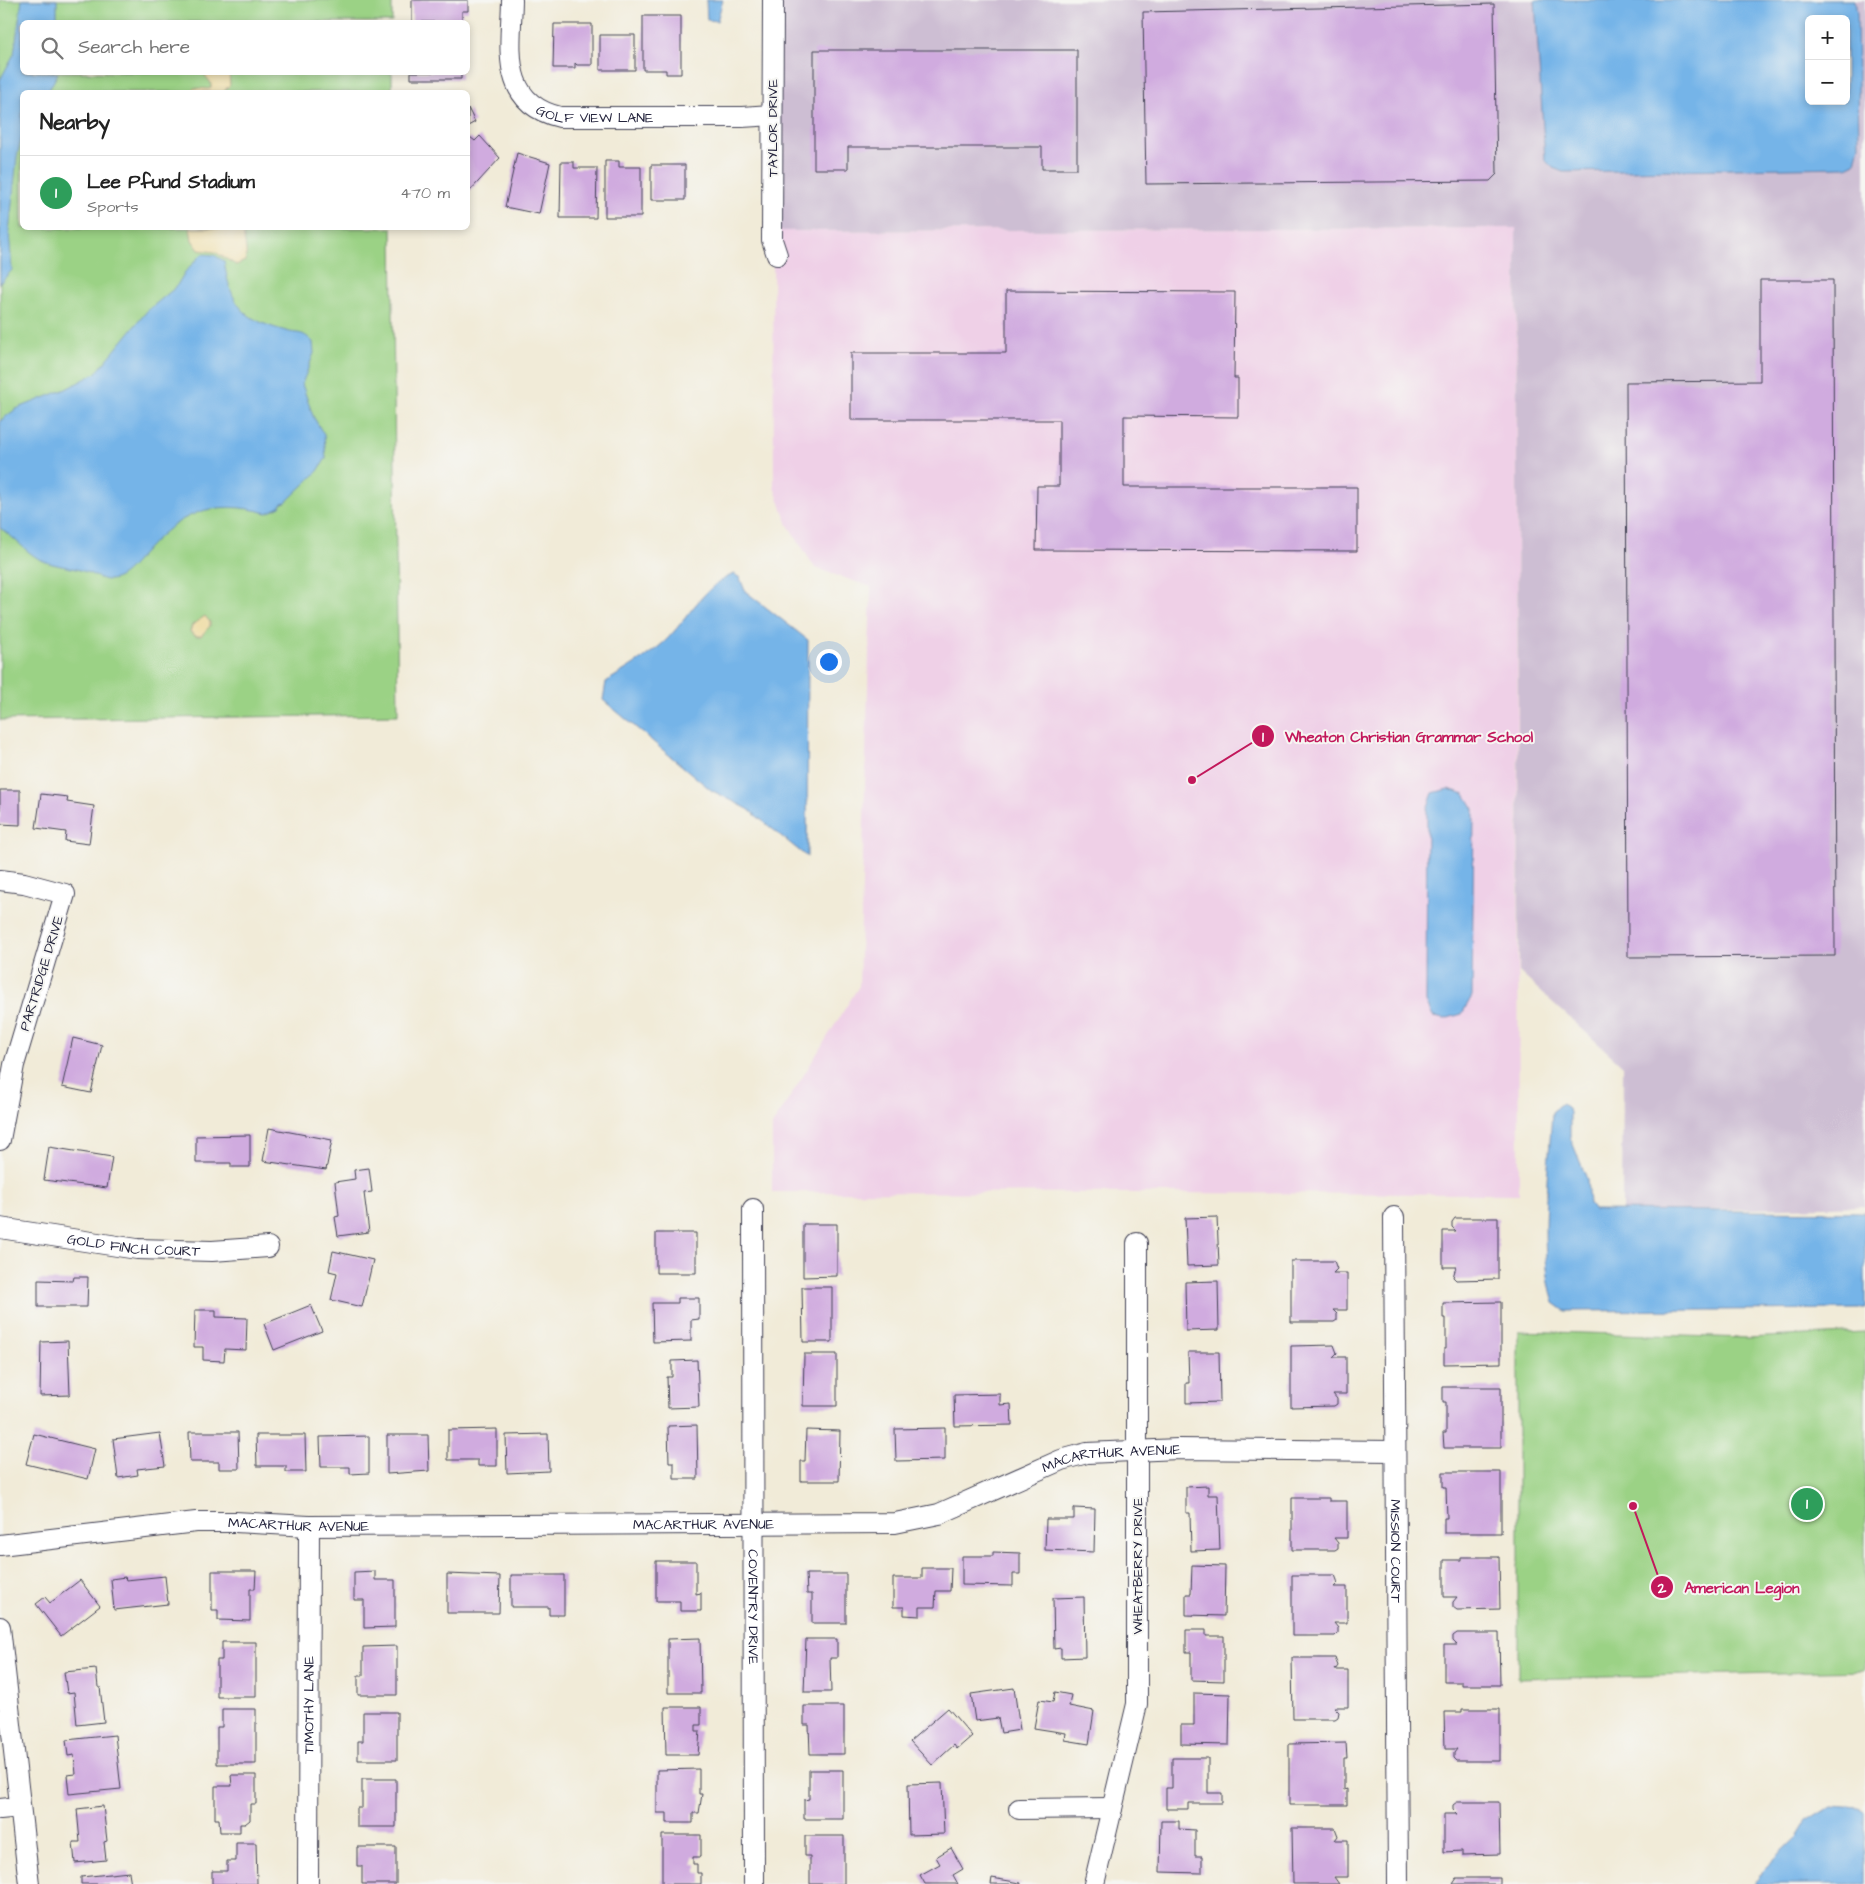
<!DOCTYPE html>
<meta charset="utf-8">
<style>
body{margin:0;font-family:"Architects Daughter",sans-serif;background:#f2f2f2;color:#222}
.controls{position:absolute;right:15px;top:15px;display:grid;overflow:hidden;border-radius:8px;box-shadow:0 2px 8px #0003}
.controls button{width:45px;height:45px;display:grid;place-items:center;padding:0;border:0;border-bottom:1px solid #e0e0e0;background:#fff;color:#222;font:25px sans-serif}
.you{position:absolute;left:828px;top:661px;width:18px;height:18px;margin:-12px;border:4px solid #fff;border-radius:50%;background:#1a73e8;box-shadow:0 0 0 8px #1a73e833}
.badge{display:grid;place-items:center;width:32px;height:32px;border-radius:50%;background:#2563eb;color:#fff;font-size:16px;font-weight:700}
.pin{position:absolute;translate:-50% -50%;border:2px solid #fff;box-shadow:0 1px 5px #0006}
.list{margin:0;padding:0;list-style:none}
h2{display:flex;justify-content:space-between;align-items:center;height:65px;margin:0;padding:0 20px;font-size:21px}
h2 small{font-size:16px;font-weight:400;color:#767676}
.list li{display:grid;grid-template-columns:32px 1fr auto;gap:15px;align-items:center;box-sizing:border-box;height:75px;padding:0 20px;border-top:1px solid #e0e0e0}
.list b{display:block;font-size:19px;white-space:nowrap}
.list p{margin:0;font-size:16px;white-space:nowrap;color:#767676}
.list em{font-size:16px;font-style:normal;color:#767676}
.icon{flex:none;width:28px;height:28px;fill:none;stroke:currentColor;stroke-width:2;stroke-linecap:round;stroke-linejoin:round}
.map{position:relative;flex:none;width:1865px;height:1884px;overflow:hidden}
.search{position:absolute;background:#fff;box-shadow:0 2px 8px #0003;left:20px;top:20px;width:450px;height:55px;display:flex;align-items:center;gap:12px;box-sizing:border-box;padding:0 18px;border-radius:8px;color:#767676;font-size:19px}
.panel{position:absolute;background:#fff;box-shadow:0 2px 8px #0003;left:20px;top:90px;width:450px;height:140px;border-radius:8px}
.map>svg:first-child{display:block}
.built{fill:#efd0e7}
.industrial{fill:#cdbed3;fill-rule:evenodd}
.green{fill:#9bd285;stroke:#5e7a60}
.sand{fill:#eeda9e;stroke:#887e6c}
.water{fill:#74b4e8;stroke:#4b6b92;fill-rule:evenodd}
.building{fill:#d0abdf}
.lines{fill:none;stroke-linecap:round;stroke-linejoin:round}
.street-casing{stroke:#414053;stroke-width:22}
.street{stroke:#fff;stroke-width:20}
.labels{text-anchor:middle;stroke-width:4;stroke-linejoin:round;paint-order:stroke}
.street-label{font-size:14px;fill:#22223b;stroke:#f6f6f2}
.leader{fill:none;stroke:#c2185b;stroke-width:2}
.callout-dot{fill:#c2185b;stroke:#f6f6f2;stroke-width:2}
.mark-label{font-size:15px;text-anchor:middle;font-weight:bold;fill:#fff}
.callout-label{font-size:15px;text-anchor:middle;font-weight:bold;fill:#c2185b;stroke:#f6f6f2;stroke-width:4;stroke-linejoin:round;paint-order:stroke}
</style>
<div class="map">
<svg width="1865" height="1884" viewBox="0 0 1865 1884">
<rect width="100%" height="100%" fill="#f6f6f2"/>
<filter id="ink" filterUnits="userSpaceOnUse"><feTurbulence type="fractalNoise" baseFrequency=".02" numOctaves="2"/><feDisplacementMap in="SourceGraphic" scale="10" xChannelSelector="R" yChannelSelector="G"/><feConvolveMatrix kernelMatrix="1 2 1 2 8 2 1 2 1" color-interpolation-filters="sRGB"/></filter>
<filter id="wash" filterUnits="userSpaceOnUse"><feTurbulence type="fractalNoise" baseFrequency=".0096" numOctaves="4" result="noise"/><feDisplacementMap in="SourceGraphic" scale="20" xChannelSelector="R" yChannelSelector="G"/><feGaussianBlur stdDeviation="1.12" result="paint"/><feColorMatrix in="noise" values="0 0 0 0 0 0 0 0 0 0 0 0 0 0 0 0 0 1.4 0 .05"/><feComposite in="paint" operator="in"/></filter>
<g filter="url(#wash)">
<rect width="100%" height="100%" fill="#f1ebd8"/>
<!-- built -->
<path class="built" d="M1516,228L1519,1194L772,1192V1126L859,986L871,587L815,568L788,525L774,487L773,231Z"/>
<!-- industrial -->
<path class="industrial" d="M777,0H1865V1206L1622,1212L1623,1066L1519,972L1516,228L773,231ZM1809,19H1846V101H1809Z"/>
<!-- green -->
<path class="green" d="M0,0H392V22H22V72L392,73V92H22V228H392L398,715L0,720Z
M1518,1331L1748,1338L1865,1332V1671L1518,1679Z"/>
<!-- sand -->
<path class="sand" d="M203,73H229L230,85L223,92H191L194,88L209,89L211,87V83Z
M190,228H244C242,240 249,249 245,261L236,265L215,252L199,250L192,240Z
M205,616L210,622V626L201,636H196L190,632L192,625Z"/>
<!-- water -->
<path class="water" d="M22,0H57V22H22V72L58,73L48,92H22V135L17,157L9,232L12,270L0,283V80L14,54Z
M706,0H723L717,21L707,20Z
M1535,0H1855L1857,14L1859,145L1855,163L1847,167L1563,172L1553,168L1545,160ZM1809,19H1846V101H1809Z
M202,254L214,255L224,261C231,306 242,319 286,331C300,335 301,330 313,342L314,353L302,384L313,416L324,435L326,458L318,471L286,502L282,503L280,507L267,513C211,498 178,513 140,557C133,565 123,578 111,580C102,581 95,575 86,572C70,566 55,567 39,559C25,551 14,537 0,528V421L16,409L66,389L96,373L147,311L176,287L185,272Z
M734,574L740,578L745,591L808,640L807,857L748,809L711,790L603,700L606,682C624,670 656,652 669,637C691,614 703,587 734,574Z
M1448,789L1465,794L1474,809L1472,996L1462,1014L1444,1019L1433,1017L1426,1002L1427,809L1433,793Z
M1562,1104L1570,1111V1137L1587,1179L1589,1204L1593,1210L1865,1212V1309L1565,1311L1554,1303C1537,1250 1549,1169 1552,1112Z
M1831,1806L1860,1808L1865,1811V1884H1755L1762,1871L1798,1836L1807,1821Z"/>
<g id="blocks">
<!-- building -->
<path class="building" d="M412,0H468V11H462V22H412Z
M1494,4L1497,174L1490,181L1146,184L1143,12Z
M643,16H681V74H666V70H643Z
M554,24H592V65H577L575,63V68H553Z
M600,35H635V70H600Z
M814,50H1077V169H1042V147H848V169H814Z
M411,72H461V79H411Z
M468,108L475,122L468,126Z
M480,136L500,158L468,193V140L470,137L475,141Z
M517,153L550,163L539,214L505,207Z
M605,161H619V167H641V217H605Z
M561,162H574V168H597L596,218H560Z
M651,165H685V200H651Z
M1760,280H1833L1835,956L1628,957L1626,382L1760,381Z
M1006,291L1235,292L1234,378H1238V417L1124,416V487H1357V551L1036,550L1037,486H1059V420H851V353H1006Z
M0,790H20V825L0,824Z
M41,794L68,797L67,802L94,806L89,844L65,841L66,832L36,828Z
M73,1038L102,1045L91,1093L62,1087Z
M269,1128L332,1140L326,1170L263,1161Z
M250,1135V1167H231V1163H196V1136Z
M49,1147L112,1157L107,1188L44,1180Z
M369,1168L372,1192L364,1193L369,1232L338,1236L335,1217L339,1216L335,1182L355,1179L354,1170Z
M1217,1217L1219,1265L1187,1266L1185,1218Z
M1455,1218H1498V1279L1456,1280L1453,1277L1456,1267H1443V1231H1456L1452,1227V1222Z
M803,1224H837V1276L803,1277Z
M656,1233H696V1273H656Z
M333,1251L373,1260L362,1307L331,1300L337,1273L329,1271Z
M1291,1261H1334L1337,1269L1333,1273H1347V1310H1333L1337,1314V1320L1334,1322H1291Z
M74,1277H88L87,1307H38V1280L73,1281Z
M1218,1281L1219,1330L1186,1331L1185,1282Z
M802,1287H832V1342H803Z
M678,1298H699V1319L691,1320V1341L653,1342L652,1303H678Z
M1501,1302V1363L1444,1364V1349H1446V1318H1443V1303Z
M311,1305L322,1331L274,1350L264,1324Z
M195,1310H216V1317L247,1318L246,1350L225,1349L224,1361L203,1360V1347H194Z
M68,1341L70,1395L40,1396L41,1342Z
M1334,1345L1337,1353L1333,1357H1346V1394H1333L1337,1399V1404L1334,1406L1291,1407V1346Z
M1188,1352H1219L1220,1402L1186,1403V1383H1189Z
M804,1354H837V1406H803Z
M697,1360L699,1407L668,1408L667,1377H672V1361Z
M1443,1387H1501V1448H1444L1443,1433H1446V1402H1443Z
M1000,1394V1405L1011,1404L1012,1425L955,1426L954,1395Z
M697,1425L698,1479H674V1463H669L668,1426Z
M945,1428V1460L896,1461L895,1429Z
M497,1429V1466H478V1460H448V1430Z
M806,1430L840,1431L839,1481H801V1461H805Z
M189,1432H238L239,1469H219V1462H190Z
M160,1433L165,1466L137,1469L138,1475L118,1478L113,1439Z
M34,1434L95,1449L88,1479L26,1464Z
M548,1434L549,1471L507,1473L506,1435Z
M256,1435H305L306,1472H286V1466H257Z
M387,1435H428L429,1471L387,1474Z
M369,1436V1473L350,1474V1467H321L320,1437Z
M1443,1472H1501V1533H1444V1518H1447L1446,1487H1443Z
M1208,1486V1495H1218L1220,1550L1191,1551L1190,1513H1186V1487Z
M1292,1498H1329V1501H1347V1538H1334L1338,1543V1548L1335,1550H1292Z
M1074,1508L1095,1509L1094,1552L1045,1550L1046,1519H1074Z
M993,1552L1020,1553V1574H1013V1586L962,1585V1556H993Z
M1461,1557H1499L1500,1609L1457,1610L1453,1607V1602L1457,1597H1444V1560H1461Z
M656,1561H696V1594L701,1593V1611H680V1601H656Z
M1192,1565L1225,1566L1224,1616L1186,1615V1594H1191Z
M922,1568H951L950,1591H936L935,1607H920V1616L904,1615V1607H893V1578H922Z
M212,1571H256L255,1589H250V1621L218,1620V1610H212Z
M375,1571V1580H395V1627L364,1628V1600H354V1572Z
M447,1574L500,1576L499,1613H447Z
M806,1574H846V1623H812V1594H807Z
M511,1575H564V1615H549V1607H511Z
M1292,1575H1335L1338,1583L1334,1587H1347V1623H1334L1338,1628V1633L1335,1636H1292Z
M165,1576L168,1604L114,1610L111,1579L125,1577L126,1580Z
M80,1580L100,1606L61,1636L36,1604L45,1597L50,1603Z
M1084,1597L1085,1657L1061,1658V1648L1054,1649L1053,1598Z
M1186,1630H1206V1636H1224V1681L1191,1680V1652H1186Z
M1457,1633H1499L1500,1685H1462V1682H1444V1645H1457L1453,1641V1636Z
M700,1638L701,1693H668V1639Z
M806,1639H837V1658H830L831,1692H804Z
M222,1642H256V1697H217V1660H222Z
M397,1646V1695H358V1676H363V1647Z
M1292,1658H1335L1338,1666L1335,1670H1348V1707H1334L1339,1712L1338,1717L1335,1719H1293Z
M96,1669L98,1687H100L104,1722L77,1725L74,1692L67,1693L64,1672Z
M1014,1688L1020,1730L1001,1733L998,1718L975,1721L971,1694Z
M1055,1692L1071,1695L1069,1706L1094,1711L1089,1744L1065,1740L1066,1733L1034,1728L1039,1700L1053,1702Z
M1194,1693L1230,1694L1229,1745L1181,1744V1725H1194Z
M804,1706H844V1754H810L809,1725H804Z
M665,1707H701V1725H696V1731H700L698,1755H666Z
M948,1708L972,1736L957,1749L954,1745L932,1765L910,1741Z
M222,1709H256V1764H217V1727H222Z
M1462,1709H1500V1761H1457L1454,1758V1753L1457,1749H1445L1444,1712H1462Z
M363,1712H397V1760H358V1741H363Z
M115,1735L121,1789L69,1794L67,1775L76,1774L74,1755L68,1756L66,1740Z
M1346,1743L1347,1758H1344V1790L1347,1789V1805H1289V1744Z
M1172,1758H1208V1793H1222V1803H1188V1809H1166V1788H1172Z
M699,1769V1794H702L699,1813H693V1823H667V1813H657V1770Z
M809,1770H843V1819H804V1800L809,1799Z
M231,1775H256V1804H250V1820L245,1824H240V1832H220L219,1819H215V1786H232Z
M362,1779H396V1827H357V1808H362Z
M942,1783L944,1834L909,1835L908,1784Z
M1457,1802H1499L1500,1854L1462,1855V1851L1444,1852V1814H1457L1453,1810V1805Z
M103,1806L107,1841L104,1842L106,1860L75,1863L73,1842H80L77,1809Z
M1161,1821H1179V1829L1195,1830V1856H1202V1873L1160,1872Z
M1292,1828H1335L1338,1836L1335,1840H1348V1877H1334L1339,1884H1293Z
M662,1835H701V1857H693V1864H697V1873H701V1884H662Z
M805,1836H844V1884H810V1856H805Z
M236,1843H256L257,1884H212V1871H227V1861H236Z
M357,1847H396V1884H362V1866H357Z
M951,1848L963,1869L953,1875L958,1884H925L920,1875L940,1864L936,1857Z
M129,1872L131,1884H81V1877Z
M992,1878L1021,1883V1884H991Z
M1457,1878H1500V1884H1453Z"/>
</g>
</g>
<g filter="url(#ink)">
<use href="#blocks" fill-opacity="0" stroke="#414053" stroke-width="1"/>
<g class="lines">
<defs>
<g id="street">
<path id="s1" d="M512,0C511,48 499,103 560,117H742L772,115"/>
<path d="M773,0L772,240L777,255"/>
<path d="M0,880L24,883L65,894L14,1065L0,1140"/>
<path id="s2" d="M753,1209L754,1884"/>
<path id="s3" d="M1394,1217L1398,1884"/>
<path id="s4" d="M0,1228L137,1249L212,1251L268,1247"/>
<path id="s5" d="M0,1545L196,1522H235L309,1526L895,1523L939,1514L1061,1460L1087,1453L1178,1449L1395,1451"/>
<path d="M0,1627L29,1884"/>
<path d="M0,1809L20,1807"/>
<path d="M1019,1809L1112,1808"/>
<path id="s6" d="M308,1884L309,1526"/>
<path d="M1094,1884L1137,1704V1243"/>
</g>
</defs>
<!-- street casing -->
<use href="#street" class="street-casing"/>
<!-- street -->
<use href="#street" class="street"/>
</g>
</g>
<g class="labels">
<!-- street labels -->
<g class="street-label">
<text dy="5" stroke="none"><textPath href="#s1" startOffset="176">GOLF VIEW LANE</textPath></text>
<text transform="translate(772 128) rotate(-90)" y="5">TAYLOR DRIVE</text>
<text transform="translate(41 973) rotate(-73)" y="5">PARTRIDGE DRIVE</text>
<text dy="5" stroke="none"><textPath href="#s4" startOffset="135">GOLD FINCH COURT</textPath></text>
<text dy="5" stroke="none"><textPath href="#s5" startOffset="1125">MACARTHUR AVENUE</textPath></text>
<text dy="5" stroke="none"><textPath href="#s5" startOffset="300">MACARTHUR AVENUE</textPath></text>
<text dy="5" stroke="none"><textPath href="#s5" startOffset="705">MACARTHUR AVENUE</textPath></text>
<text dy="5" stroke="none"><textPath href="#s3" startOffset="334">MISSION COURT</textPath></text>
<text transform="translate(1137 1566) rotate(-90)" y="5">WHEATBERRY DRIVE</text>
<text dy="5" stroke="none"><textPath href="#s2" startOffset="398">COVENTRY DRIVE</textPath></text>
<text dy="5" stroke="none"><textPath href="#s6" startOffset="179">TIMOTHY LANE</textPath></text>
</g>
</g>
<!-- callouts -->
<path class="leader" d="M1192 780L1263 736M1633 1506L1662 1587"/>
<g class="callout-dot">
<circle cx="1192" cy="780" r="5"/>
<circle cx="1633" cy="1506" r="5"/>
<circle cx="1263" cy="736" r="12"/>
<circle cx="1662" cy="1587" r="12"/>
</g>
<g class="mark-label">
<text x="1263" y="742">1</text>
<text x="1662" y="1593">2</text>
</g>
<g class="callout-label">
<text x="1409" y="742">Wheaton Christian Grammar School</text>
<text x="1742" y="1593">American Legion</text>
</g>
</svg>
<div class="controls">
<button>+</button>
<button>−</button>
</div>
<div class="you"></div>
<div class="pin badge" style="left:1807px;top:1504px;background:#2e9e5b">1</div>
<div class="search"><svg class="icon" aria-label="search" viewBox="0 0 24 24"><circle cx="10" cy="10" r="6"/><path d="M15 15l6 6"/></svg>Search here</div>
<section class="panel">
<h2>Nearby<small></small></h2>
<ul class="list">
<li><span class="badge" style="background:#2e9e5b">1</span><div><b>Lee Pfund Stadium</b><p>Sports</p></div><em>470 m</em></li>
</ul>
</section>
</div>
